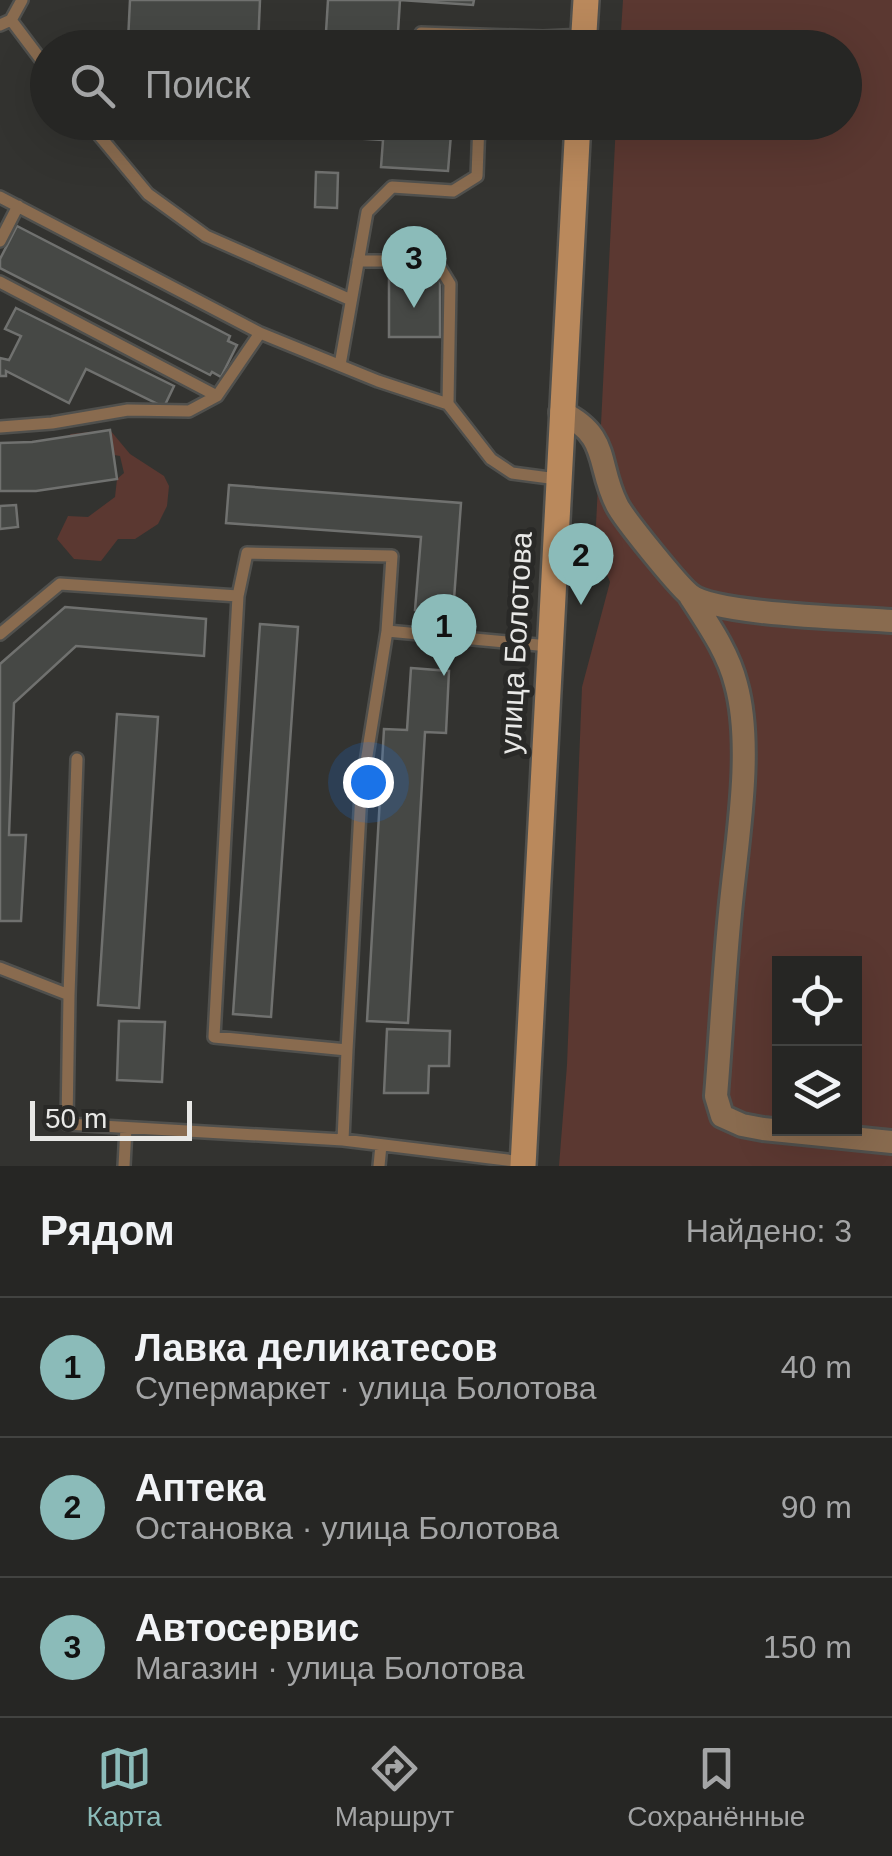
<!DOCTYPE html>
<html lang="ru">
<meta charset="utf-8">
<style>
body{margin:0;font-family:Arial,sans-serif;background:#2e2e2c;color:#f1f3f6}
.controls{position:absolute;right:30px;bottom:30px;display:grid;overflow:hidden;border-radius:0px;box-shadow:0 10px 40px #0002}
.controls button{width:90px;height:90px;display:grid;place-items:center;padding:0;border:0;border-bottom:2px solid #424341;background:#262624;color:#f1f3f6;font:50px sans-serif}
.scale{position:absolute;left:30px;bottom:25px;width:162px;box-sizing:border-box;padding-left:10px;border:5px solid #e8e8e6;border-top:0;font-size:28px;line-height:35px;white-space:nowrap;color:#e8e8e6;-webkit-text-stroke:8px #292927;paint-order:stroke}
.you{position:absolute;left:368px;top:782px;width:35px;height:35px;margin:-25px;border:8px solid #fff;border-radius:50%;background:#1a73e8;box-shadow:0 0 0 15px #1a73e833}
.badge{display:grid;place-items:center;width:65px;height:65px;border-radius:50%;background:#8bbbb9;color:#111;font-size:32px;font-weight:700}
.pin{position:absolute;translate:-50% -82px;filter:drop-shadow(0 2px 5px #0008)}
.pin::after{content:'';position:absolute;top:52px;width:35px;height:30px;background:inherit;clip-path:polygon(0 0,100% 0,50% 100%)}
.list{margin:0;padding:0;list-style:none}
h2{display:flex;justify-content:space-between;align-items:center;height:130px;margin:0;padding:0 40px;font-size:42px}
h2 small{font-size:32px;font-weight:400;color:#a4a5a6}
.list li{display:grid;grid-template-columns:65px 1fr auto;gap:30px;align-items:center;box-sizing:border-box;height:140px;padding:0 40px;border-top:2px solid #424341}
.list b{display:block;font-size:38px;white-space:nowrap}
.list p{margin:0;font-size:32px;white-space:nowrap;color:#a4a5a6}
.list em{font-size:32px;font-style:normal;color:#a4a5a6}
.icon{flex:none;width:55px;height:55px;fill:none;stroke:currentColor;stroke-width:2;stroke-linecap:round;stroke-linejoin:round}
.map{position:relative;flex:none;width:892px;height:1166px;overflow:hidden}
.search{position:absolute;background:#262624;box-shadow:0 10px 40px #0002;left:30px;right:30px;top:30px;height:110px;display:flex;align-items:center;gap:25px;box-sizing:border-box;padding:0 35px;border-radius:55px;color:#a4a5a6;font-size:38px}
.sheet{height:550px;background:#262624}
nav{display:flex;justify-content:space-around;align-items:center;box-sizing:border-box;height:140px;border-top:2px solid #424341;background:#262624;font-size:28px;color:#a4a5a6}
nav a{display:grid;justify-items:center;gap:5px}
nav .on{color:#8bbbb9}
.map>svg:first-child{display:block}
.green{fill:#5b3831;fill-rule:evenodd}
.building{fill:#464845;stroke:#70716f;stroke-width:2.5}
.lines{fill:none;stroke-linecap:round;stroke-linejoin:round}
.service-casing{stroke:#50504d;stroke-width:16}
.minor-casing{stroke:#50504d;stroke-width:28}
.secondary-casing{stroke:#50504d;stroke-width:30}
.service{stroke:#896b4f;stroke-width:11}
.minor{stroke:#896b4f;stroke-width:22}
.secondary{stroke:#ba895c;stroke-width:25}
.labels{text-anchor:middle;stroke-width:10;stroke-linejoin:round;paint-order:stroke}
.street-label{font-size:30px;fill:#e8e8e6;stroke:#292927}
</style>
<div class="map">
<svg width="892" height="1166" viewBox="0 0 892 1166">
<rect width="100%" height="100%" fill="#333330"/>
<!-- green -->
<path class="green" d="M623,0H892V1166H559L567,1065L582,687L610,582L595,545L616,123L844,122V48L620,47ZM780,964H854V1128H780Z
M110,430L130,454L164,476L169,486L167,506L158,524L135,539H118L101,561L74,559L57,539L68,516L88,517L115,497L117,479L124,473L120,456L56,445L71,434Z"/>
<!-- building -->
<path class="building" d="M130,0H260L258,47L128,41Z
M328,0H474L473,5L400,0L397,48H325Z
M320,122H452L448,171L381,167L383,140L319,136Z
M316,172L338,173L337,208L315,207Z
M17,226L230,336L228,341L237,345L221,377L212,372L210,375L0,268V259Z
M389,279H440V337H389Z
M16,308L174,386L164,407L86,369L69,403L6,371V376H0V358L9,360L21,336L5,329Z
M110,430L117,479L36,491H0V443L32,442Z
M229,485L461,503L453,613L415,610L421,537L226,523Z
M16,505L18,527L0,529V506Z
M65,607L206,619L204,656L76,646L14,703L9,835H26L21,921H0V664Z
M260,624L298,627L271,1017L233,1014Z
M411,668L449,671L446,733L425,732L408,1023L367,1021L384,729L407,730Z
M117,714L158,717L139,1008L98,1005Z
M119,1021L165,1022L162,1082L117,1080Z
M387,1029L450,1031L449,1066H429L428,1093H384Z"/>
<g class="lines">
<defs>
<path id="service" d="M11,20L48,69
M0,25L11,20L22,0
M421,33L543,37L584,35
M88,122L148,194L206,236L351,300
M0,197L260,333L378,381L448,404L491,459L512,473L557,479
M0,241L18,206
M358,261H436L450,284L448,404
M0,282L217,396
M340,365L367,212L392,187L453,191L477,176L479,122
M0,427L52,423L128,410L189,411L217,396L260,333
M238,596L214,1037L347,1050L343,1140
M0,634L60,584L238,596L247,553L392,556L387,631L549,646
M0,968L69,995L67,1124L343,1140L523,1162
M69,995L77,759
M347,1050L361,793L387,631
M124,1166L126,1128
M379,1166L381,1145"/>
<path id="minor" d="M561,412C611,436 596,464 617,505C624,519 677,584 689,594C713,615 854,618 892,621
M690,596C708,624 728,652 736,684C754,749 736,846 730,913C724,974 721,1035 716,1096L722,1116L742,1125L763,1129L892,1142"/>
<path id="secondary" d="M583,48L586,0
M523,1166L578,122"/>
</defs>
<!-- service casing -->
<use href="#service" class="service-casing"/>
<!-- minor casing -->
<use href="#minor" class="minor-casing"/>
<!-- secondary casing -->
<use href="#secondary" class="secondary-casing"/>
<!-- service -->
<use href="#service" class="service"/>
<!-- minor -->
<use href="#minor" class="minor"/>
<!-- secondary -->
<use href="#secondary" class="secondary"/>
</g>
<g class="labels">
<!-- street labels -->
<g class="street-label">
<text transform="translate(516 643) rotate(-87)" y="10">улица Болотова</text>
</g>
</g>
</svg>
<div class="controls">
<button><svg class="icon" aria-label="locate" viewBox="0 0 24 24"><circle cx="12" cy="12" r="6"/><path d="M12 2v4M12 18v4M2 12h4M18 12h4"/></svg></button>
<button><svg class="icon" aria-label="layers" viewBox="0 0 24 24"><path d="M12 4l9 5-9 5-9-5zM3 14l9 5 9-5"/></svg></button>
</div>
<div class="scale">50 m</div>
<div class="you"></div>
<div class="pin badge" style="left:444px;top:676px">1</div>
<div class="pin badge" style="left:581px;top:605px">2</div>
<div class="pin badge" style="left:414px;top:308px">3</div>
<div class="search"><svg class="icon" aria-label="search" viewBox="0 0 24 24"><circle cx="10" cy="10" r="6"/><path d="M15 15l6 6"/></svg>Поиск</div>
</div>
<section class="sheet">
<h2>Рядом<small>Найдено: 3</small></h2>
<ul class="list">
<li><span class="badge">1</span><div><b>Лавка деликатесов</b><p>Супермаркет · улица Болотова</p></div><em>40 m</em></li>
<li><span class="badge">2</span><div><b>Аптека</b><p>Остановка · улица Болотова</p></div><em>90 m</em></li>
<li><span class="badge">3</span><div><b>Автосервис</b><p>Магазин · улица Болотова</p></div><em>150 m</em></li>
</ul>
</section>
<nav>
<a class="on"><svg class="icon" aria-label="map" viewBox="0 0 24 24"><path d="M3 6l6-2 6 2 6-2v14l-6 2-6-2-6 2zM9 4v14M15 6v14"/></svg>Карта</a>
<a><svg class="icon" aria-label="directions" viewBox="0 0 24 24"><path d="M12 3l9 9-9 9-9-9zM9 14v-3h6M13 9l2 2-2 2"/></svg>Маршрут</a>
<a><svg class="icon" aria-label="saved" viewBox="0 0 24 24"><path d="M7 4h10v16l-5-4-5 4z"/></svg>Сохранённые</a>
</nav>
